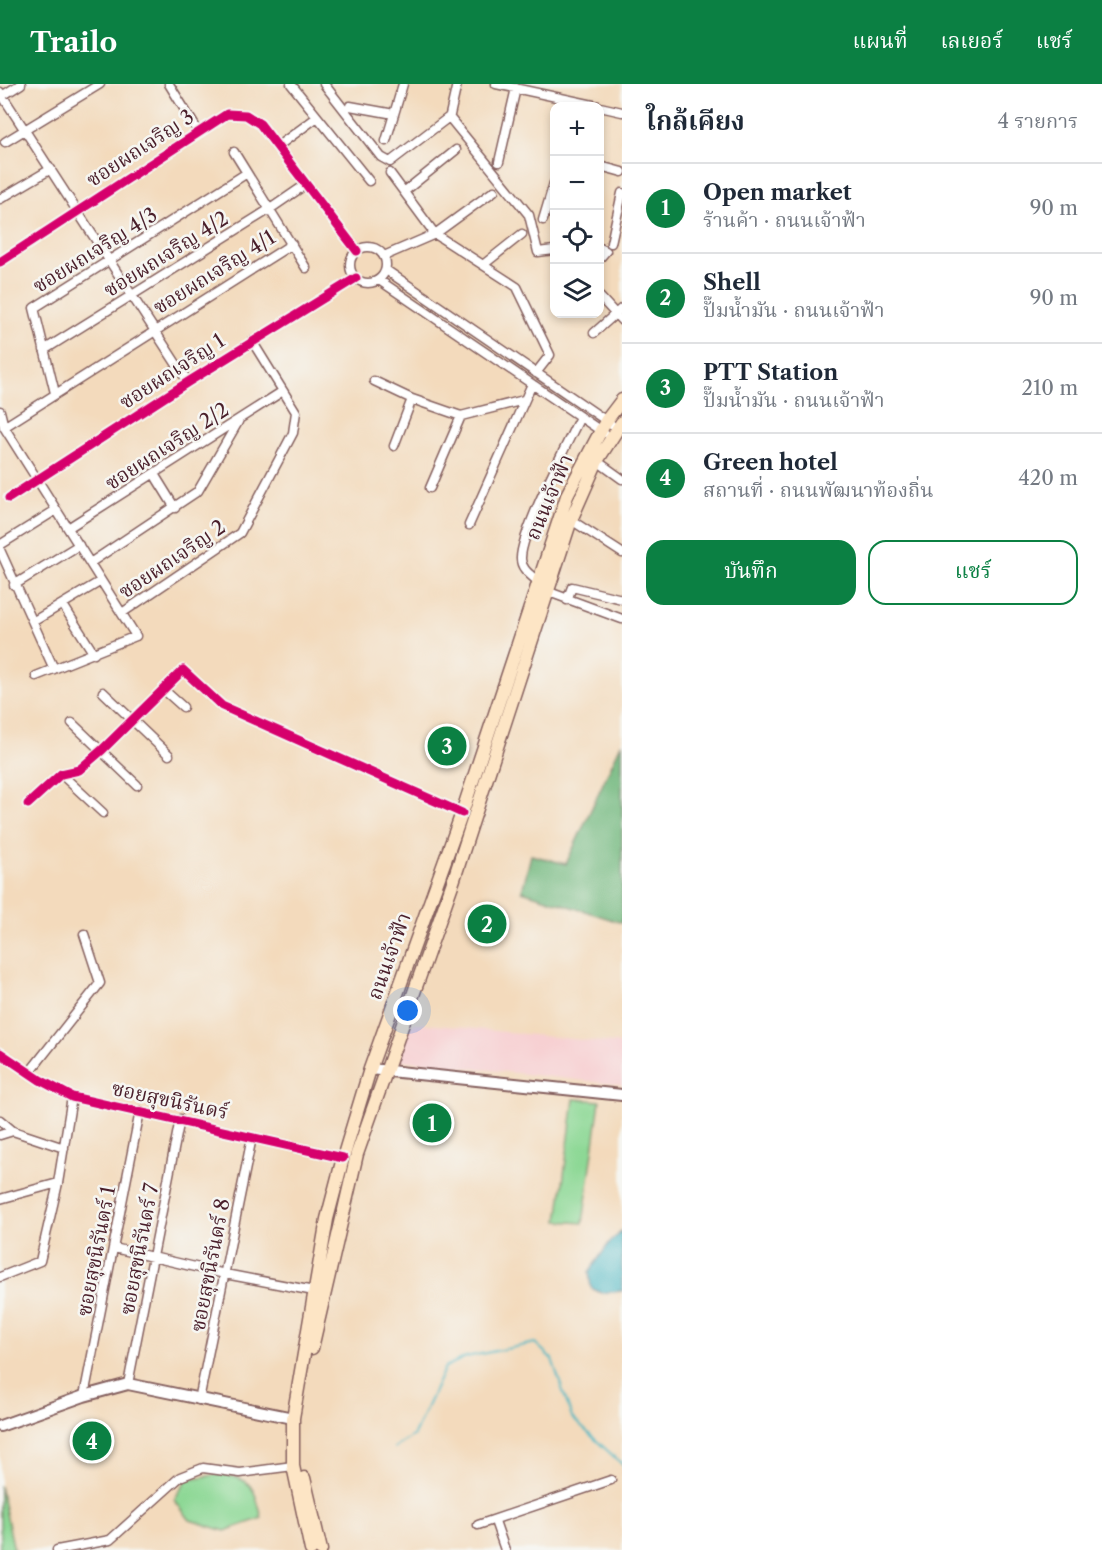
<!DOCTYPE html>
<html lang="th">
<meta charset="utf-8">
<style>
body{margin:0;font-family:"Libre Caslon Text","Noto Serif Thai",serif;background:#f2f2f3;color:#1f2937}
.controls{position:absolute;right:18px;top:18px;display:grid;overflow:hidden;border-radius:12px;box-shadow:0 3px 9px #0003}
.controls button{width:54px;height:54px;display:grid;place-items:center;padding:0;border:0;border-bottom:2px solid #e0e1e3;background:#fff;color:#1f2937;font:30px sans-serif}
.you{position:absolute;left:408px;top:927px;width:21px;height:21px;margin:-15px;border:4px solid #fff;border-radius:50%;background:#1a73e8;box-shadow:0 0 0 9px #1a73e833}
.badge{display:grid;place-items:center;width:39px;height:39px;border-radius:50%;background:#0b8043;color:#fff;font-size:20px;font-weight:700}
.pin{position:absolute;translate:-50% -50%;border:3px solid #fff;box-shadow:0 2px 6px #0006}
.list{margin:0;padding:0;list-style:none}
h2{display:flex;justify-content:space-between;align-items:center;height:78px;margin:0;padding:0 24px;font-size:26px}
h2 small{font-size:20px;font-weight:400;color:#747a83}
.list li{display:grid;grid-template-columns:39px 1fr auto;gap:18px;align-items:center;box-sizing:border-box;height:90px;padding:0 24px;border-top:2px solid #e0e1e3}
.list b{display:block;font-size:22px;white-space:nowrap}
.list p{margin:0;font-size:20px;white-space:nowrap;color:#747a83}
.list em{font-size:20px;font-style:normal;color:#747a83}
.actions{display:flex;gap:12px;padding:18px 24px}
.actions a{flex:1;padding:14px 0;border:2px solid #0b8043;border-radius:18px;text-align:center;font-size:21px;color:#0b8043}
.actions .main{background:#0b8043;color:#fff}
.icon{flex:none;width:33px;height:33px;fill:none;stroke:currentColor;stroke-width:2;stroke-linecap:round;stroke-linejoin:round}
.map{position:relative;flex:none;width:622px;height:1466px;overflow:hidden}
header{display:flex;align-items:center;gap:36px;box-sizing:border-box;height:84px;padding:0 30px;background:#0b8043;color:#fff}
header strong{font-size:28px}
nav{display:flex;gap:33px;margin-inline-start:auto;font-size:21px}
main{display:flex}
aside{flex:1;background:#fff}
.map>svg:first-child{display:block}
.built{fill:#f7cfd1}
.green{fill:#8dd895;stroke:#6c7c60;stroke-width:1.5}
.forest{fill:#72b87e;stroke:#5e6c54;stroke-width:1.5}
.water{fill:#48b6c2;stroke:#496a76;stroke-width:1.5}
.lines{fill:none;stroke-linecap:round;stroke-linejoin:round}
.stream{stroke:#48b6c2;stroke-width:2}
.minor-casing{stroke:#85605e;stroke-width:11}
.tertiary-casing{stroke:#85605e;stroke-width:14}
.secondary-casing{stroke:#85605e;stroke-width:15}
.minor{stroke:#fff;stroke-width:8}
.tertiary{stroke:#fff;stroke-width:10}
.secondary{stroke:#fde5c5;stroke-width:12}
.cycleway-casing{stroke:#f6f6f2;stroke-width:13}
.cycleway{stroke:#d6006c;stroke-width:9}
.labels{text-anchor:middle;stroke-width:5;stroke-linejoin:round;paint-order:stroke}
.street-label{font-size:20px;fill:#4a1f2b;stroke:#f6f6f2}
</style>
<header>
<strong>Trailo</strong>
<nav><a>แผนที่</a><a>เลเยอร์</a><a>แชร์</a></nav>
</header>
<main>
<div class="map">
<svg width="622" height="1466" viewBox="0 0 622 1466">
<rect width="100%" height="100%" fill="#f6f6f2"/>
<filter id="ink" filterUnits="userSpaceOnUse"><feTurbulence type="fractalNoise" baseFrequency=".0167" numOctaves="2"/><feDisplacementMap in="SourceGraphic" scale="12" xChannelSelector="R" yChannelSelector="G"/><feConvolveMatrix kernelMatrix="1 2 1 2 8 2 1 2 1" color-interpolation-filters="sRGB"/></filter>
<filter id="wash" filterUnits="userSpaceOnUse"><feTurbulence type="fractalNoise" baseFrequency=".008" numOctaves="4" result="noise"/><feDisplacementMap in="SourceGraphic" scale="24" xChannelSelector="R" yChannelSelector="G"/><feGaussianBlur stdDeviation="1.35" result="paint"/><feColorMatrix in="noise" values="0 0 0 0 0 0 0 0 0 0 0 0 0 0 0 0 0 1.4 0 .05"/><feComposite in="paint" operator="in"/></filter>
<g filter="url(#wash)">
<rect width="100%" height="100%" fill="#f3dabc"/>
<!-- built -->
<path class="built" d="M416,939L622,960V1001L399,976L407,944Z"/>
<!-- green -->
<path class="green" d="M574,1015L600,1017L583,1139L558,1137Z
M222,1390C254,1395 254,1405 262,1434L225,1447L190,1436L174,1416L187,1395Z
M0,1402L14,1466H0Z"/>
<!-- forest -->
<path class="forest" d="M622,658V839L522,807L531,771L566,780Z"/>
<!-- water -->
<path class="water" d="M622,1147V1207L601,1209L591,1204L589,1188L610,1158Z"/>
<g class="lines">
<!-- stream -->
<path class="stream" d="M394,1364L414,1351L445,1283L466,1273L535,1259L552,1275L572,1334L622,1380"/>
</g>
</g>
<g filter="url(#ink)">
<g class="lines">
<defs>
<path id="minor" d="M169,0L198,47
M291,0L369,97
M324,0L381,73L390,78L449,33L529,131L538,168L554,166
M496,0L598,22
M0,8L188,298
M2,12L21,0
M350,22L394,30
M600,23L622,28
M450,31L457,0
M386,57L403,0
M5,58L100,0
M278,62L316,34
M234,68L306,184
M499,78L516,4
M600,82L622,88
M390,89L435,150L517,203L550,271L536,289
M405,107L456,66
M0,115L51,85
M543,136L554,99
M611,159L622,109
M350 181a18 18 0 1 1 36 0a18 18 0 1 1-36 0Z
M600,164L606,167L600,174
M384,172L435,150L494,107
M0,178L227,30L246,31L260,40L357,167
M483,181L522,150
M386,186L611,340
M379,196L604,349
M600,213L622,237
M594,249L622,224
M44,266L270,125L305,101
M374,297L412,315L461,332L524,316
M55,309L34,224L247,89
M0,327L4,343L136,552L36,592
M4,343L292,160
M394,362L412,315
M597,377L622,395
M154,390L175,424
M430,404L461,332
M9,414L188,298L356,194
M571,436L622,469
M469,441L532,300
M68,444L283,307
M0,461L56,426
M0,466L54,585
M90,479L198,407L238,338
M537,497C531,491 521,485 521,475C520,450 567,360 580,333
M14,501L79,461
M549,508L622,535
M567,516L572,503L622,515
M63,521L94,570
M122,529L240,449L293,349L296,328L252,257
M34,537L101,497
M164,606L183,623
M103,608L169,671
M72,639L137,701
M61,690L103,729
M28,720L61,690L79,686L102,666L183,586L222,622L462,729
M0,969L40,996L72,1013L343,1074
M29,989L100,899L84,850
M0,1036L13,1047L64,1064
M0,1051L13,1047
M0,1115L58,1099
M114,1164L225,1190L314,1207
M0,1193L40,1177L58,1099L72,1013
M128,1300L180,1035
M84,1312L140,1027
M199,1316L252,1053
M495,1437L505,1466
M478,1441L611,1396
M57,1466L110,1456L180,1393L203,1384L240,1389L293,1382"/>
<path id="tertiary" d="M370,985L622,1011
M0,1342L84,1312L128,1300L293,1334"/>
<path id="secondary" d="M312,1264L357,1070L454,795L571,436L597,377L622,338
M304,1394L321,1466
M311,1466L293,1382V1334L327,1135L343,1074L370,985L462,729L568,409L606,337L622,316"/>
</defs>
<!-- minor casing -->
<use href="#minor" class="minor-casing"/>
<!-- tertiary casing -->
<use href="#tertiary" class="tertiary-casing"/>
<!-- secondary casing -->
<use href="#secondary" class="secondary-casing"/>
<!-- minor -->
<use href="#minor" class="minor"/>
<!-- tertiary -->
<use href="#tertiary" class="tertiary"/>
<!-- secondary -->
<use href="#secondary" class="secondary"/>
<defs>
<path id="cycleway" d="M0,178L227,30L246,31L260,40L357,167
M9,414L188,298L356,194
M28,720L61,690L79,686L102,666L183,586L222,622L462,729
M0,969L40,996L72,1013L343,1074"/>
</defs>
<!-- cycleway casing -->
<use href="#cycleway" class="cycleway-casing"/>
<!-- cycleway -->
<use href="#cycleway" class="cycleway"/>
</g>
</g>
<g class="labels">
<!-- street labels -->
<g class="street-label">
<text transform="translate(140 64) rotate(-33)" y="7">ซอยผถเจริญ 3</text>
<text transform="translate(95 166) rotate(-32)" y="7">ซอยผถเจริญ 4/3</text>
<text transform="translate(166 170) rotate(-32)" y="7">ซอยผถเจริญ 4/2</text>
<text transform="translate(214 188) rotate(-32)" y="7">ซอยผถเจริญ 4/1</text>
<text transform="translate(172 287) rotate(-33)" y="7">ซอยผถเจริญ 1</text>
<text transform="translate(167 362) rotate(-33)" y="7">ซอยผถเจริญ 2/2</text>
<text transform="translate(549 413) rotate(-67)" y="7">ถนนเจ้าฟ้า</text>
<text transform="translate(172 475) rotate(-34)" y="7">ซอยผถเจริญ 2</text>
<text transform="translate(389 872) rotate(-70)" y="7">ถนนเจ้าฟ้า</text>
<text transform="translate(170 1016) rotate(12)" y="7">ซอยสุขนิรันดร์</text>
<text transform="translate(139 1165) rotate(-79)" y="7">ซอยสุขนิรันดร์ 7</text>
<text transform="translate(96 1167) rotate(-79)" y="7">ซอยสุขนิรันดร์ 1</text>
<text transform="translate(210 1181) rotate(-79)" y="7">ซอยสุขนิรันดร์ 8</text>
</g>
</g>
</svg>
<div class="controls">
<button>+</button>
<button>−</button>
<button><svg class="icon" aria-label="locate" viewBox="0 0 24 24"><circle cx="12" cy="12" r="6"/><path d="M12 2v4M12 18v4M2 12h4M18 12h4"/></svg></button>
<button><svg class="icon" aria-label="layers" viewBox="0 0 24 24"><path d="M12 4l9 5-9 5-9-5zM3 14l9 5 9-5"/></svg></button>
</div>
<div class="you"></div>
<div class="pin badge" style="left:432px;top:1039px">1</div>
<div class="pin badge" style="left:487px;top:840px">2</div>
<div class="pin badge" style="left:447px;top:662px">3</div>
<div class="pin badge" style="left:92px;top:1357px">4</div>
</div>
<aside>
<h2>ใกล้เคียง<small>4 รายการ</small></h2>
<ul class="list">
<li><span class="badge">1</span><div><b>Open market</b><p>ร้านค้า · ถนนเจ้าฟ้า</p></div><em>90 m</em></li>
<li><span class="badge">2</span><div><b>Shell</b><p>ปั๊มน้ำมัน · ถนนเจ้าฟ้า</p></div><em>90 m</em></li>
<li><span class="badge">3</span><div><b>PTT Station</b><p>ปั๊มน้ำมัน · ถนนเจ้าฟ้า</p></div><em>210 m</em></li>
<li><span class="badge">4</span><div><b>Green hotel</b><p>สถานที่ · ถนนพัฒนาท้องถิ่น</p></div><em>420 m</em></li>
</ul>
<div class="actions"><a class="main">บันทึก</a><a>แชร์</a></div>
</aside>
</main>
